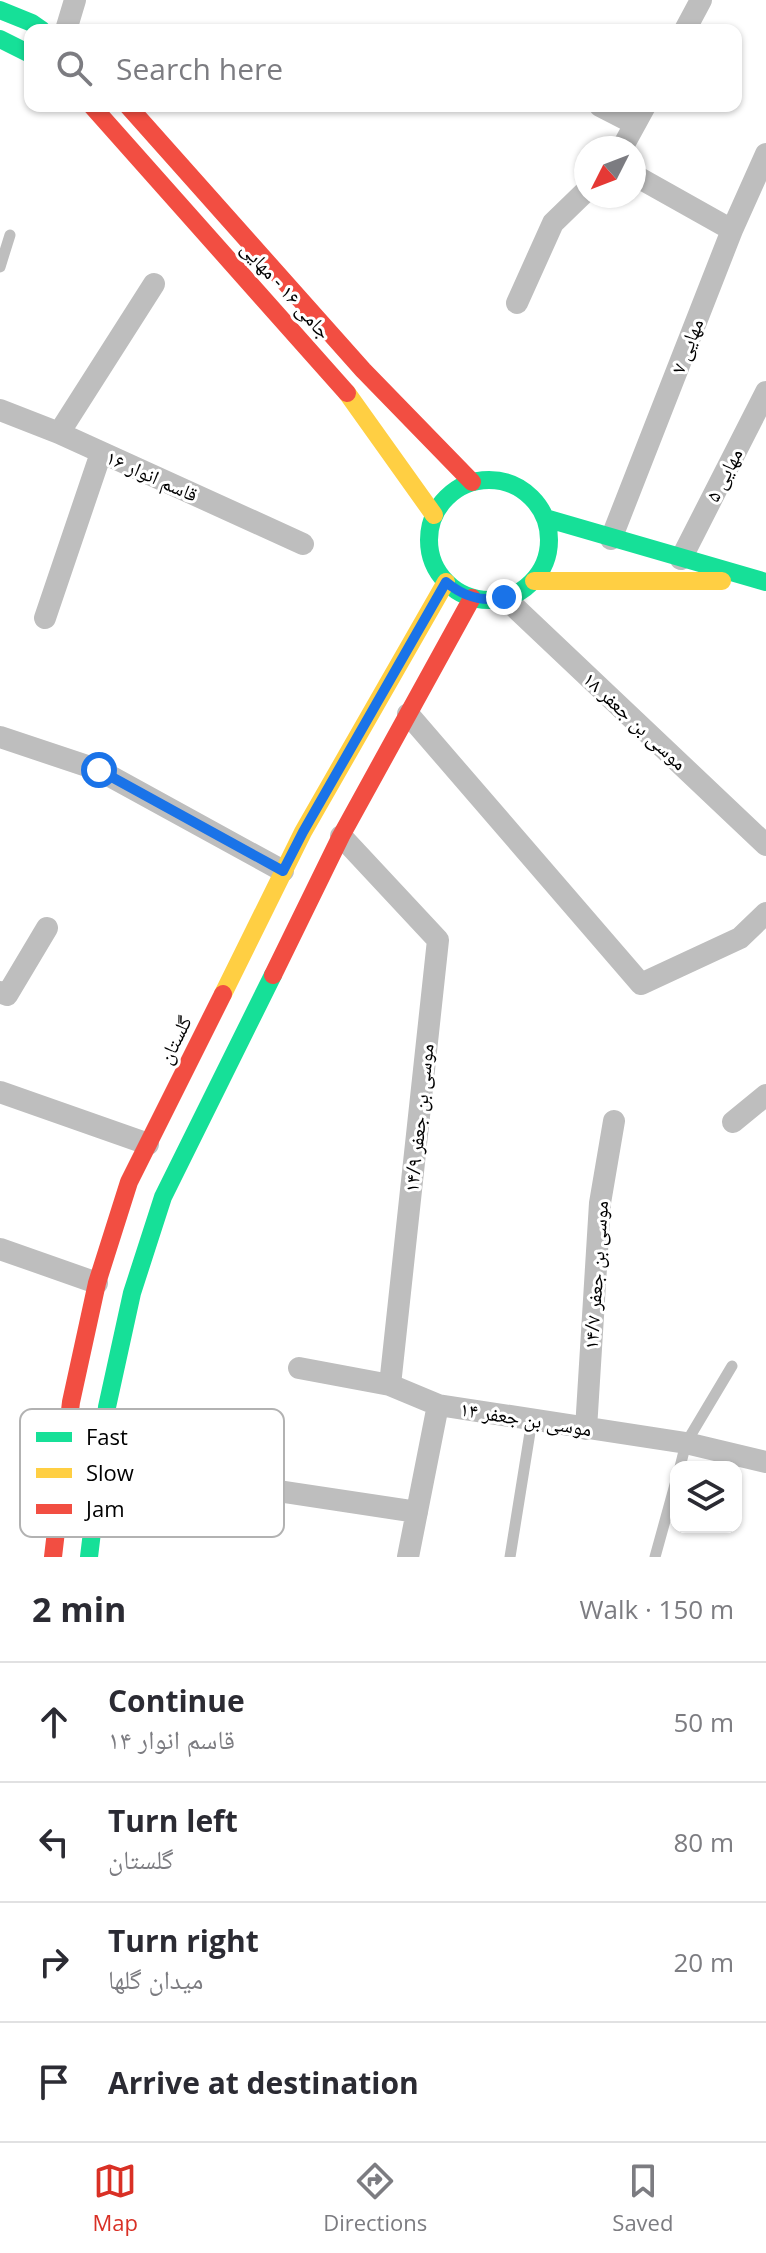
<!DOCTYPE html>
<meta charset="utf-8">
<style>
body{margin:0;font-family:"Open Sans","Noto Naskh Arabic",sans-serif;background:#f7f7f7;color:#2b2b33}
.controls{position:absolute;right:24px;bottom:24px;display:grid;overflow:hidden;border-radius:16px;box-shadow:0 2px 6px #0004}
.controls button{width:72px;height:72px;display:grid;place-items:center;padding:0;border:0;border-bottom:2px solid #e1e1e2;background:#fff;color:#2b2b33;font:40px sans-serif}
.compass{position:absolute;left:574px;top:136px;width:72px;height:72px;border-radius:50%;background:#fff;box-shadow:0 2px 6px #0004;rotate:228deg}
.stop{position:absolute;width:24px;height:24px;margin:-18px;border:6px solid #1a73e8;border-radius:50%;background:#fff}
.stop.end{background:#1a73e8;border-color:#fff;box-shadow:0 2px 8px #0008}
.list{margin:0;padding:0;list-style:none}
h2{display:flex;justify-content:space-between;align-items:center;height:104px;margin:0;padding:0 32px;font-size:34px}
h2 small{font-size:26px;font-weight:400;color:#7c7c81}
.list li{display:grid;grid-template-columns:52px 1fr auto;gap:24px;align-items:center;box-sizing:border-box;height:120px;padding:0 32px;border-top:2px solid #e1e1e2}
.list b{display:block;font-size:30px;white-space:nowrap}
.list p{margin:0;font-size:26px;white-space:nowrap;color:#7c7c81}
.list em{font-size:26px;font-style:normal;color:#7c7c81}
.icon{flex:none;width:44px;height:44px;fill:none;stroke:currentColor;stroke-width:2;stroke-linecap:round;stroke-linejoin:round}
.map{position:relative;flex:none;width:766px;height:1557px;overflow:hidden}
.search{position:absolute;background:#fff;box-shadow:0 2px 6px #0004;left:24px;right:24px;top:24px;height:88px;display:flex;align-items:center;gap:20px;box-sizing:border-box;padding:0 28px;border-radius:16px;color:#7c7c81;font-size:30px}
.sheet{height:584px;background:#fff}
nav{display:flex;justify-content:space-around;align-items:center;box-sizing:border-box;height:112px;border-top:2px solid #e1e1e2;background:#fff;font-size:22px;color:#7c7c81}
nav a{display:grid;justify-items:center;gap:4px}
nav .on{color:#d93025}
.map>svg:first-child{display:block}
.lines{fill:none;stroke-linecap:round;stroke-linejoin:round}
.lane{stroke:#bebebe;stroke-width:11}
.street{stroke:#bebebe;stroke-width:22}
.fast{stroke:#16e098;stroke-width:18}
.slow{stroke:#ffcf43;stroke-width:18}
.jam{stroke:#f24e42;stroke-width:18}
.route{stroke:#1a73e8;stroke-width:10}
.labels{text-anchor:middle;stroke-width:6;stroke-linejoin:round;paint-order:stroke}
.street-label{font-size:20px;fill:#000;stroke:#fff}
.key{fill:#fff;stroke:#b2b2b2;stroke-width:2}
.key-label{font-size:22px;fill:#000}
</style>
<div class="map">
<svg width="766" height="1557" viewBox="0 0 766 1557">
<rect width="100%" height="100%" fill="#fff"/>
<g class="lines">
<!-- lane -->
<path class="lane" d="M0,267L10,235
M680,1467L686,1443L732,1366
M510,1557L532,1420
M655,1557L676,1481"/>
<!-- street -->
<path class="street" d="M66,30L75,0
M685,30L701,0
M600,106L635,124
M622,148L645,106
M634,175L732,230
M517,303L553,223L586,191
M0,410L59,433L303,544
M59,433L154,284
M611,539L732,230L766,154
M681,559L766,392
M504,597L766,845
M45,618L101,453
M408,714L641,984L740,938L766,913
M0,737L99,770L283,871
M341,836L438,940L390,1385L438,1405
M0,992L7,995L47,928
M0,1092L148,1144
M733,1122L766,1095
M0,1249L97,1283
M299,1368L390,1385
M586,1429L600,1203L614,1121
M99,1479L252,1487L417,1512
M408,1557L438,1405L686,1443L766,1462"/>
<!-- fast -->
<path class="fast" d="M0,10L32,23L42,30
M0,39L30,54
M429 540a60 60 0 1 1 120 0a60 60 0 1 1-120 0Z
M545,518L766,582
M89,1557L107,1407L132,1293L163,1197L273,975"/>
<!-- slow -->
<path class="slow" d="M347,393L434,515
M534,581H722
M223,994L303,832L446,582"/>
<!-- jam -->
<path class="jam" d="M92,106L347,393
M128,106L363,370L472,482
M273,975L341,836L472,598
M53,1557L71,1402L97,1283L129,1182L223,994"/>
</g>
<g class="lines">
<!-- route -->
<path class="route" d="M99,770L283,871L303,832L446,582C463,596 481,603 504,597"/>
</g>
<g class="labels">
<!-- street labels -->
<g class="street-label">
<text transform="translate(286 290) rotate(48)" y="7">جامی ۱۶ - مهایی</text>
<text transform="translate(687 346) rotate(-69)" y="7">مهایی ۷</text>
<text transform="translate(724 475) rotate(-63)" y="7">مهایی ۵</text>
<text transform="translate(152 476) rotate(24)" y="7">قاسم انوار ۱۶</text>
<text transform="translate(635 721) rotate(43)" y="7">موسی بن جعفر ۱۸</text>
<text transform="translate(175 1040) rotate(-64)" y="7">گلستان</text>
<text transform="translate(419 1118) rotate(-84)" y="7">موسی بن جعفر ۱۴/۹</text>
<text transform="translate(596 1275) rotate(-86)" y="7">موسی بن جعفر ۱۴/۷</text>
<text transform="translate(526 1419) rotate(9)" y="7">موسی بن جعفر ۱۴</text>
</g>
</g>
<!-- legend -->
<rect x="20" y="1409" width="264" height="128" rx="12" class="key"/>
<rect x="36" y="1432" width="36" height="10" fill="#16e098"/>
<rect x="36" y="1468" width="36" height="10" fill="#ffcf43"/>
<rect x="36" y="1504" width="36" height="10" fill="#f24e42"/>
<g class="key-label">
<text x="86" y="1445">Fast</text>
<text x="86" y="1481">Slow</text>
<text x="86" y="1517">Jam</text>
</g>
</svg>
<div class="controls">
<button><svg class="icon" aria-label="layers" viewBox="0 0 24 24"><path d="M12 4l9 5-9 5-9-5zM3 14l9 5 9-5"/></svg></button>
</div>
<svg class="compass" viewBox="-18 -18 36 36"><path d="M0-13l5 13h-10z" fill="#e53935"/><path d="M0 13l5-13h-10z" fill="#7c7c81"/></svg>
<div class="stop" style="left:99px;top:770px"></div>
<div class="stop end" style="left:504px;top:597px"></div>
<div class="search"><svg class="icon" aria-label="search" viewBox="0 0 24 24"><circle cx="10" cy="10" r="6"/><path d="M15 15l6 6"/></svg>Search here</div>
</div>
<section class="sheet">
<h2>2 min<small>Walk · 150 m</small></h2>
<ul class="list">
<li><svg class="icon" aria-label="ahead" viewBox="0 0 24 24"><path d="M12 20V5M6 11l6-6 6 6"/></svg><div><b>Continue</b><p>قاسم انوار ۱۴</p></div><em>50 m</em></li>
<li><svg class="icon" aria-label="left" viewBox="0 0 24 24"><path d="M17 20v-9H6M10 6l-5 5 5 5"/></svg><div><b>Turn left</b><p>گلستان</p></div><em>80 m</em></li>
<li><svg class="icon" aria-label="right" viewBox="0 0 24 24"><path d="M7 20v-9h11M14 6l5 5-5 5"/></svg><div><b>Turn right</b><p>میدان گلها</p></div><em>20 m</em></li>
<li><svg class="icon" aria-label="arrive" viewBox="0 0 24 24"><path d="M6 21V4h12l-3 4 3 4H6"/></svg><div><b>Arrive at destination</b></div></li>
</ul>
</section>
<nav>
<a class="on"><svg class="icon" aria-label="map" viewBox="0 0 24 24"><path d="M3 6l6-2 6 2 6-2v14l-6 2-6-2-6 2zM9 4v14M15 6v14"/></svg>Map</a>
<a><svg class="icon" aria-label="directions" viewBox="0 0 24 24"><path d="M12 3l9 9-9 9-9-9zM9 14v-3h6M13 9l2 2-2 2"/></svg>Directions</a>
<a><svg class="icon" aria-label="saved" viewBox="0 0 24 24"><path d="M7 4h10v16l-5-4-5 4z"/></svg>Saved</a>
</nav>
